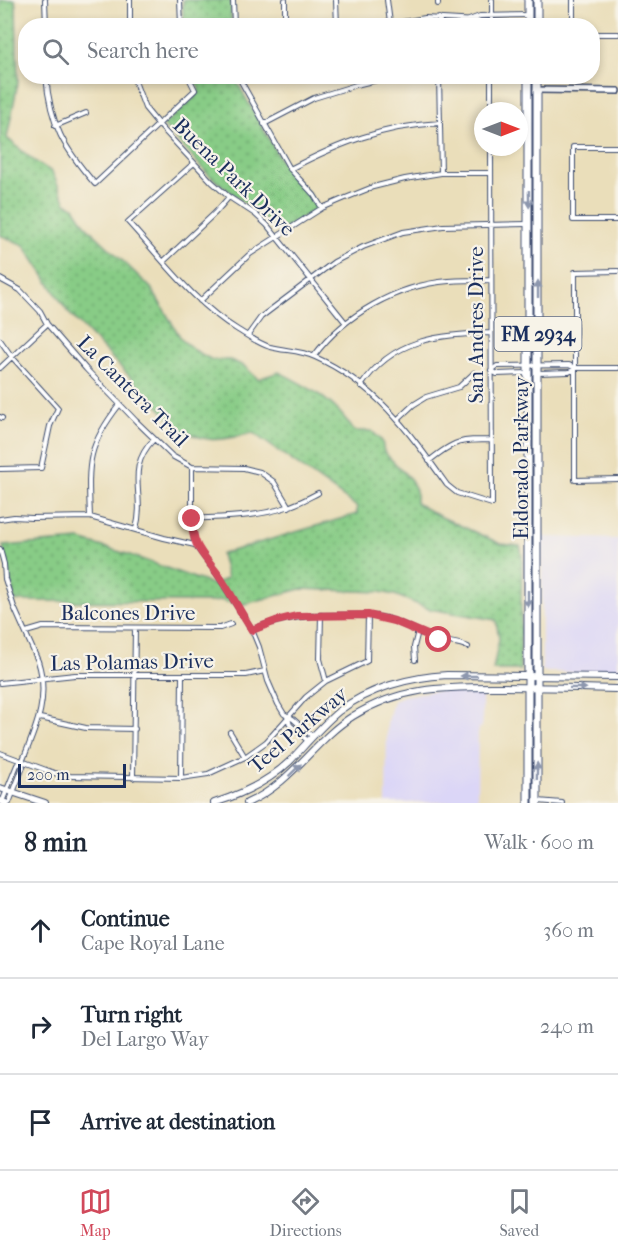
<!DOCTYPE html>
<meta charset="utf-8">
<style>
body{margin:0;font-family:"IM FELL French Canon",serif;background:#f6f6f7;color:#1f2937}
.compass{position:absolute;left:474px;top:102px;width:54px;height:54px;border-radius:50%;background:#fff;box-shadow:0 3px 9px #0003;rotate:90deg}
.scale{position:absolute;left:18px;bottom:15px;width:108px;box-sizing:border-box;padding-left:6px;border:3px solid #1b2f5e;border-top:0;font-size:16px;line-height:21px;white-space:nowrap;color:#1b2f5e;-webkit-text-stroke:4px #f7f3e8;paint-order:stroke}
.stop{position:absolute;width:18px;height:18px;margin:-14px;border:4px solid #d1495b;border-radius:50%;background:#fff}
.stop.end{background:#d1495b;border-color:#fff;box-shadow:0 2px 6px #0008}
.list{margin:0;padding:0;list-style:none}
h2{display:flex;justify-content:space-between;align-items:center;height:78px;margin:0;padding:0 24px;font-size:26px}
h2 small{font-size:20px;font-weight:400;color:#747a83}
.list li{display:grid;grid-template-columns:39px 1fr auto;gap:18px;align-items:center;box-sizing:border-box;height:96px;padding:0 24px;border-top:2px solid #e0e1e3}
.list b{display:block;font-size:22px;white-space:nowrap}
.list p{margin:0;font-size:20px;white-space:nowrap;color:#747a83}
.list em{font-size:20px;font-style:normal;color:#747a83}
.icon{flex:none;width:33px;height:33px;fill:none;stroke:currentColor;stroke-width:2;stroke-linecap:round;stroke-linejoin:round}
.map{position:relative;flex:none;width:618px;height:803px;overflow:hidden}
.search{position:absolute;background:#fff;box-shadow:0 3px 9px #0003;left:18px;right:18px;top:18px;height:66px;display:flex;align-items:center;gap:15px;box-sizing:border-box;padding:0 21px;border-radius:24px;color:#747a83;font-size:22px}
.sheet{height:366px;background:#fff}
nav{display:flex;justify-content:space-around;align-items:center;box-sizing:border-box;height:84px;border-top:2px solid #e0e1e3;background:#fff;font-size:16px;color:#747a83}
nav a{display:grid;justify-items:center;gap:3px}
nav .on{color:#d1495b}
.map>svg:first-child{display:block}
.built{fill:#dbd6f7}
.grass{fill:url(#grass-dots);stroke:#527e72;stroke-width:1.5}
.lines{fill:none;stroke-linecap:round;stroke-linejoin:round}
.minor-casing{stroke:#3a496c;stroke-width:6}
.tertiary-casing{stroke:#3a496c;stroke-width:8}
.secondary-casing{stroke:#3a496c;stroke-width:8}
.primary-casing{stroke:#3a496c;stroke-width:9}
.minor{stroke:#fff;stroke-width:4}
.tertiary{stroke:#fff;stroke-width:5}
.secondary{stroke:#fff;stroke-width:6}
.primary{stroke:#fff;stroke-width:7}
.oneway{fill:#8d97ae}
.route{stroke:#d1495b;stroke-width:8}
.labels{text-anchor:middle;stroke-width:4.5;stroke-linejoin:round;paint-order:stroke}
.shield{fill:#f7f3e8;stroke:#5d6a87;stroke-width:1.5}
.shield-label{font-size:20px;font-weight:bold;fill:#1b2f5e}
.street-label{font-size:21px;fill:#1b2f5e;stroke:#f7f3e8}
</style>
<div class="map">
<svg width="618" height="803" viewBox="0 0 618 803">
<defs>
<pattern id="grass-dots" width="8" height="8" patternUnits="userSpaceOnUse" patternTransform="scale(1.5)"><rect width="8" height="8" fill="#88cc86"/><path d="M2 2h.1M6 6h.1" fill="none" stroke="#6ea671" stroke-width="1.8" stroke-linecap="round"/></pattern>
</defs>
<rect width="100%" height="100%" fill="#f7f3e8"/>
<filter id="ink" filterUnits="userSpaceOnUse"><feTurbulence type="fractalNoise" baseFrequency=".0167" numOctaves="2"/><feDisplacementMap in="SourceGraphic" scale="12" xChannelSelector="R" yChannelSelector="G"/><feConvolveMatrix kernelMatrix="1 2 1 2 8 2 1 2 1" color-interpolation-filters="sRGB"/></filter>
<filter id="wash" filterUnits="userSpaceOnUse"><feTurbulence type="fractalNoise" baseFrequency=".008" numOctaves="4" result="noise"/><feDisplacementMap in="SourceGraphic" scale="24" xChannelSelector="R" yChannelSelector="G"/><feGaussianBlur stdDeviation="1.35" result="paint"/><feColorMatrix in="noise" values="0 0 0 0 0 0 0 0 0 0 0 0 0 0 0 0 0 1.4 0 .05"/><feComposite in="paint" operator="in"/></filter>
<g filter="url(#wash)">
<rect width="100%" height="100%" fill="#eadeba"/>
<!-- built -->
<path class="built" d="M542,537L618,539V673L547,672L542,670Z
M471,690L482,693V727L478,728L477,802L386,803L387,724L393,701L403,696L433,691Z"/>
<!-- grass -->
<path class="grass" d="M0,0H15L16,7L18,82L7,138L33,160L52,172L66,203L74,207L87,227L151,288L182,340L196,351L212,360H230L244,366L258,379L279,372C310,388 336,401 354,431H372L382,441L384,452L411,480L416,490V503L437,515L501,544L520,546L522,554L520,670H493L499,639L496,620L429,609L395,595L380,592L301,589L241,605L219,600L215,602L15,601L3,546L80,540L127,554L214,585L227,578L221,554L357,514V507L253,433C220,440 209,445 179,428L68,312L24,245L0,235Z
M183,0H231V25L183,26Z
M190,77H234L289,175L310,195L317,208L280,231L209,175L163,125L198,94L199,87Z"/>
</g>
<g filter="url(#ink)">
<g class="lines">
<defs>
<path id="minor" d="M45,0L46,26
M130,0V26
M180,0L181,26
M233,0L234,26
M336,0L337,26
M387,0L390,23
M492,0V25
M438,4V0
M439,18V26
M469,20L480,16L528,15
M285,26V0
M380,26L425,18L528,24
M573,26V0
M592,34H618
M46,76C50,125 64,148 95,184L195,90L188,76
M133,76L145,108L159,125L212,182L229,197L255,214L267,225L345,322
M238,76L290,169L314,195L322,208
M439,76L441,173
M491,111V76
M264,124L314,98L356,85L393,76
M55,126L86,113
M618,147H573V220H618
M194,163L128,222C162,259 195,304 238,330C248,336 260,344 270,347C285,351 300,350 315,357C376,384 409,432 447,485L457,493L492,504L491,147
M290,169C340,143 383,126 440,123
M164,261L215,213L229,197
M618,271L575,272V480L618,479
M0,279L20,290L40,311L47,324L86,369L136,421L172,456L192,467L244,468L260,472L274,482L289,507
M200,301L250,254L322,208L343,199L373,187L405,179L441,173H491
M248,335L261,317L334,262L363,247L403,232L443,226L527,224
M0,340L12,357L58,408L50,426L41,468L0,469
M314,356C344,315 397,285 449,281C463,280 477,280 491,280
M0,368L47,324
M491,370L497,374L528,373
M492,370L497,366L569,365L575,368H618
M538,373L569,372L575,369
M361,386C393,338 438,335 491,333
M0,417L2,418
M398,419L413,405L426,397L459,387L474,373
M429,461C455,440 460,440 492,440
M192,467V524L195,545L217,574L252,630L259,647L268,681L278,704L284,714L293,719L312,736
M90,517C88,464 86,447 120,404
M0,519L14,517L32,518L90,517L164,538L195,545
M192,519C224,517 257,517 287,507C298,504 308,498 318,493
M136,529C146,494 124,470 154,439
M0,549L4,564L5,579L14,607L38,661C50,698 36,728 22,762L17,765L2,802
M321,615L320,659L326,681
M252,630C283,616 314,615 348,615C360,615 373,615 385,618C403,623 420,633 437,639C448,643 458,642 468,647
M26,632L43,627L220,628L231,624
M415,660L414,647L418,631
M0,683L75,675H246L265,671
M40,718L86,728L135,729
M288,718L290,725L308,741
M230,732L245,757
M0,753L54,773L70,776L181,778L208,774L245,757L266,742L306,697L326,681L367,661L368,615
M133,778L135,628
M181,778L182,676
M538,801L562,803
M9,803L23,767L22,762"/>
<path id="tertiary" d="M536,90L618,91"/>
<path id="secondary" d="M0,788L45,803
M0,801L6,803
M214,803C243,794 268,782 290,761C306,744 321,726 339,711C369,688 410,677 447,675L618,677
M247,803C294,782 313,741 353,716C402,686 444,687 499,687C539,687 578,688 618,689"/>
<path id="primary" d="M528,26V0
M537,26V0
M528,76V803
M537,803V76"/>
</defs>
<!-- minor casing -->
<use href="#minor" class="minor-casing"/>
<!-- tertiary casing -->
<use href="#tertiary" class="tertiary-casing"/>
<!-- secondary casing -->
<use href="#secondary" class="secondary-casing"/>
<!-- primary casing -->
<use href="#primary" class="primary-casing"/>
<!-- minor -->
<use href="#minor" class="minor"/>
<!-- tertiary -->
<use href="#tertiary" class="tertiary"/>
<!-- secondary -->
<use href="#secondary" class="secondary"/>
<!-- primary -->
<use href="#primary" class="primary"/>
</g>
<!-- one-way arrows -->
<defs><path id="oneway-solid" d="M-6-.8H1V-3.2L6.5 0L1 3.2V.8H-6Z" transform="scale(1.5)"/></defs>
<g class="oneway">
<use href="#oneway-solid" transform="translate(529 199) rotate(89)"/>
<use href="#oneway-solid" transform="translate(538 289) rotate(-90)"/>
<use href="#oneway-solid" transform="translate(528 599) rotate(90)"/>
<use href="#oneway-solid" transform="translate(469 676) rotate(-180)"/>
<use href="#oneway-solid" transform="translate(578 688) rotate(1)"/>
<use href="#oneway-solid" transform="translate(295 770) rotate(-44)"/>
<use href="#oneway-solid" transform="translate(537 771) rotate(-89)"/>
</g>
</g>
<g class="lines" filter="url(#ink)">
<!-- route -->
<path class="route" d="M192,519C192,546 202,553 217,573C230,591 240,612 252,630L276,621L297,616L368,615L394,621L439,640"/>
</g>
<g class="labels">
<!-- shield labels -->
<rect class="shield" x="494.5" y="317" width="87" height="34" rx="4.5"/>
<g class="shield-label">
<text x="538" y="341">FM 2934</text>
</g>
<!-- street labels -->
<g class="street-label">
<text transform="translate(234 177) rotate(44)" y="7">Buena Park Drive</text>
<text transform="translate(476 325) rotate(-90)" y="7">San Andres Drive</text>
<text transform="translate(133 391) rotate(45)" y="7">La Cantera Trail</text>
<text transform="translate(521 458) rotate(-90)" y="7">Eldorado Parkway</text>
<text x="128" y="620">Balcones Drive</text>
<text transform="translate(132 662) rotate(-1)" y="7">Las Polamas Drive</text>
<text transform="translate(298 730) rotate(-40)" y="7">Teel Parkway</text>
</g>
</g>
</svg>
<svg class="compass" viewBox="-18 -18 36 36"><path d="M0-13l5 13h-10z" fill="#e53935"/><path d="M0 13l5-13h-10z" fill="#747a83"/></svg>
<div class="scale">200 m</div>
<div class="stop" style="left:439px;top:640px"></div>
<div class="stop end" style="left:192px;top:519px"></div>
<div class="search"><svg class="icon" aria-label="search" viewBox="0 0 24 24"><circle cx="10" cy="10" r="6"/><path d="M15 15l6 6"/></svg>Search here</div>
</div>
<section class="sheet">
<h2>8 min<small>Walk · 600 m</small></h2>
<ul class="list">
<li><svg class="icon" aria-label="ahead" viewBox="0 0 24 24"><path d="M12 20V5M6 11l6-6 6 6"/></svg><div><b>Continue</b><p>Cape Royal Lane</p></div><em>360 m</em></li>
<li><svg class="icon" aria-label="right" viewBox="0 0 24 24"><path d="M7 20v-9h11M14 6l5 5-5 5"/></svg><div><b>Turn right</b><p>Del Largo Way</p></div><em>240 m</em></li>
<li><svg class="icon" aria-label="arrive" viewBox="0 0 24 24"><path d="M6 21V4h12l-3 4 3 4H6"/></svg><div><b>Arrive at destination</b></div></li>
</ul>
</section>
<nav>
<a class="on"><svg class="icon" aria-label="map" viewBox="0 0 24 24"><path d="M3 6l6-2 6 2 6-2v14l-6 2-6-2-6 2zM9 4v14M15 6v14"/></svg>Map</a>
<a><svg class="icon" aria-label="directions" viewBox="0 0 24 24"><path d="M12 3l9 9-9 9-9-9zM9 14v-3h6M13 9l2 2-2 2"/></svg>Directions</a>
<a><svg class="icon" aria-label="saved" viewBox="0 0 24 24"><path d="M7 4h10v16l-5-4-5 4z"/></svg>Saved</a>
</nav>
